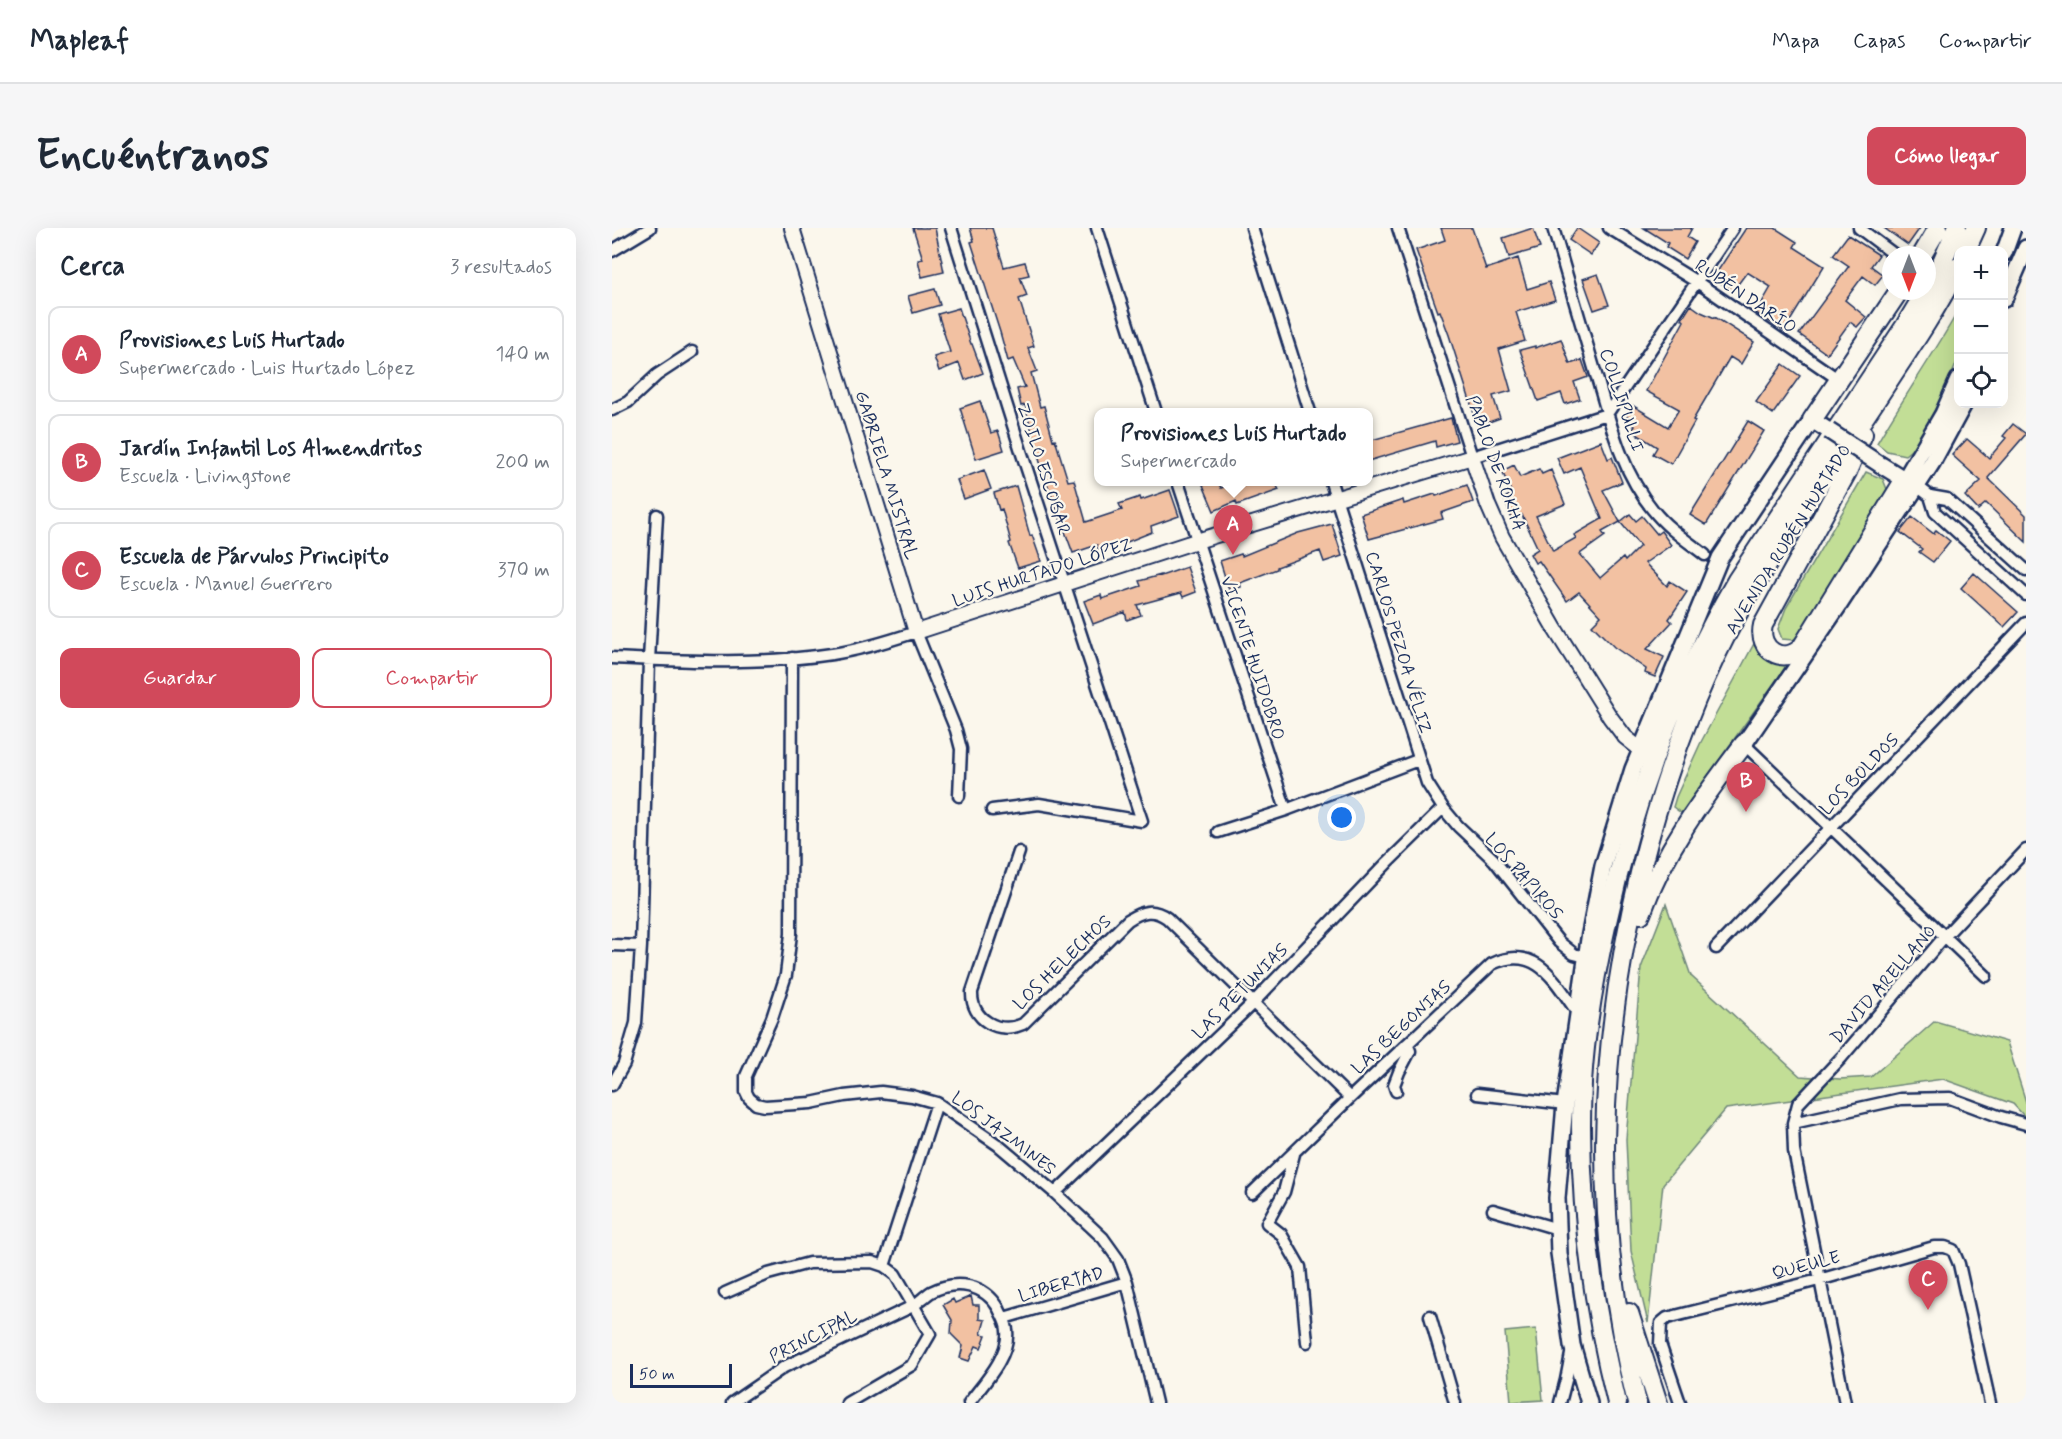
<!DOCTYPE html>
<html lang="es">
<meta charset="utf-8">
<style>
body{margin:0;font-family:Mynerve,sans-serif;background:#f6f6f7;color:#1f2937}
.controls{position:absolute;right:18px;top:18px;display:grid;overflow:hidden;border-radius:12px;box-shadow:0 6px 24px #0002}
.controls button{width:54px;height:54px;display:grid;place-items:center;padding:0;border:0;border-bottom:2px solid #e0e1e3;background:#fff;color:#1f2937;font:30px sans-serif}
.compass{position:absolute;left:1270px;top:18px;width:54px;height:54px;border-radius:50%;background:#fff;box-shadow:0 6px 24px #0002;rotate:180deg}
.scale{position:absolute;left:18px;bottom:15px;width:102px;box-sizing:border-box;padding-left:6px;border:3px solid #1b2f5e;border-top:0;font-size:16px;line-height:21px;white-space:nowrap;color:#1b2f5e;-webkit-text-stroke:4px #fbf7ec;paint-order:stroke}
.you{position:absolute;left:730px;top:590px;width:21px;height:21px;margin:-15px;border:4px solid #fff;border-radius:50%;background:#1a73e8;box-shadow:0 0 0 9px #1a73e833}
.badge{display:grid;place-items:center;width:39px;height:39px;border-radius:50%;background:#d1495b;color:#fff;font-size:20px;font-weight:700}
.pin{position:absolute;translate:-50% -50px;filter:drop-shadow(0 2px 3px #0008)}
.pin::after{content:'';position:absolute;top:32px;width:21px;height:18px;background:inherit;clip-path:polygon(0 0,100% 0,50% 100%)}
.popup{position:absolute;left:482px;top:180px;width:279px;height:78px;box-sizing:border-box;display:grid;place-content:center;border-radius:12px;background:#fff;filter:drop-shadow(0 2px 4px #0005);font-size:20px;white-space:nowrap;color:#747a83}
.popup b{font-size:22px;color:#1f2937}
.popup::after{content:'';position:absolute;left:50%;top:100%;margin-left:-12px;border:12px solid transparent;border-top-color:#fff}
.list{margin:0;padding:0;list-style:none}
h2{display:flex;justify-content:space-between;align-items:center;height:78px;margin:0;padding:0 24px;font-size:26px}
h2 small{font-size:20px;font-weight:400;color:#747a83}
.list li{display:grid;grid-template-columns:39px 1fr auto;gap:18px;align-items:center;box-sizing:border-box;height:96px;margin:0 12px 12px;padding:0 12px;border:2px solid #e0e1e3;border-radius:12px}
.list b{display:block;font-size:22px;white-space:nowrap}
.list p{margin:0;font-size:20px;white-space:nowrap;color:#747a83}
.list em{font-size:20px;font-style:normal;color:#747a83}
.actions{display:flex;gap:12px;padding:18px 24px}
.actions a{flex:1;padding:14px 0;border:2px solid #d1495b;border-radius:12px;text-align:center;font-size:21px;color:#d1495b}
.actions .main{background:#d1495b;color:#fff}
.icon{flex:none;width:33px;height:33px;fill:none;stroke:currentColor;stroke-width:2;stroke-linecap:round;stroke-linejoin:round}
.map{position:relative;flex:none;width:1414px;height:1175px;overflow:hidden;border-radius:12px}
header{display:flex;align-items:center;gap:36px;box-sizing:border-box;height:84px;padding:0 30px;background:#fff;border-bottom:2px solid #e0e1e3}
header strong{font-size:28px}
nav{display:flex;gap:33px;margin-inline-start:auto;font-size:21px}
.intro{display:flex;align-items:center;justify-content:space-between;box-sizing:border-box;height:144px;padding:0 36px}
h1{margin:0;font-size:42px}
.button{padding:15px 27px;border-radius:12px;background:#d1495b;color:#fff;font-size:21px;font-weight:700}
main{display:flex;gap:36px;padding:0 36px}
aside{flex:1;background:#fff;border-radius:12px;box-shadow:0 6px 24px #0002}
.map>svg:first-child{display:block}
.green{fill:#c2de96;stroke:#6e867a;stroke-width:1.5}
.building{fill:#f2c1a2;stroke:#1b2f5e;stroke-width:1.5;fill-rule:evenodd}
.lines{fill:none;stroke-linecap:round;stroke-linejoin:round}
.minor-casing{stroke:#1b2f5e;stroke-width:15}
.tertiary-casing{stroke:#1b2f5e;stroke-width:18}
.secondary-casing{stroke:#1b2f5e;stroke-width:20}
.trunk-casing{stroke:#1b2f5e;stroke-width:22}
.minor{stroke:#fbf7ec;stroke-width:10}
.tertiary{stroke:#fbf7ec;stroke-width:14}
.secondary{stroke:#fbf7ec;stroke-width:15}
.trunk{stroke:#fbf7ec;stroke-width:18}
.secondary-bridge-casing{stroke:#1b2f5e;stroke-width:20;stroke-linecap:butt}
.secondary-bridge{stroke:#fbf7ec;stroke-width:15}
.labels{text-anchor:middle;stroke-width:4.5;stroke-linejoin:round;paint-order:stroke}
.street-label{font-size:18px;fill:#1b2f5e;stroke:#fbf7ec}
</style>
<header>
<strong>Mapleaf</strong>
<nav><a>Mapa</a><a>Capas</a><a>Compartir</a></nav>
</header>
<div class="intro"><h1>Encuéntranos</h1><a class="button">Cómo llegar</a></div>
<main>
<aside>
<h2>Cerca<small>3 resultados</small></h2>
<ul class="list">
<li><span class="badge">A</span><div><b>Provisiones Luis Hurtado</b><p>Supermercado · Luis Hurtado López</p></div><em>140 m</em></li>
<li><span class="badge">B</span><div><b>Jardín Infantil Los Almendritos</b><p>Escuela · Livingstone</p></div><em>200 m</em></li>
<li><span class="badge">C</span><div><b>Escuela de Párvulos Principito</b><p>Escuela · Manuel Guerrero</p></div><em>370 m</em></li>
</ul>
<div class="actions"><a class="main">Guardar</a><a>Compartir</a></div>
</aside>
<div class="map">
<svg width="1414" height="1175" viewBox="0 0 1414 1175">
<rect width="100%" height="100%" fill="#fbf7ec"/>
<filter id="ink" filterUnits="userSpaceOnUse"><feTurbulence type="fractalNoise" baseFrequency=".0167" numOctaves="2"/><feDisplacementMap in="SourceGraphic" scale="12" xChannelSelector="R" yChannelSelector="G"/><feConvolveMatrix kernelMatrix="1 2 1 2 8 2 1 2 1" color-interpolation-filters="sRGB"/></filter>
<g filter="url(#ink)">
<!-- green -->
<path class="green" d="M1346,83V131L1337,154L1304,218L1293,227L1275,223L1265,215C1291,170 1321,128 1346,83Z
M1254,244L1271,251L1276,264L1196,399L1181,412L1170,411L1166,401L1174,380Z
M1144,412C1153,427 1158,434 1176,436L1069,585L1061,579L1064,569L1089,514Z
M1054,676L1079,748L1188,848L1228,851L1259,849L1323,793L1395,814L1414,874V890L1401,876L1331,851L1114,881L1051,956L1036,1095L1019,1023L1014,911L1029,740Z
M924,1101L931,1172L899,1174L893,1104Z"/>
<!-- building -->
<path class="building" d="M301,0H323L332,44L310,49L306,32L311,31Z
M358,0H380L392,39L413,34L417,47L408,49L415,68L407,71L422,118L416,120L425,143L419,145L428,179L432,178L441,212L443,211L456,253L462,252L474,294L510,282L507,276L528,269L529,272L558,262L567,288L539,298L540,304L515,314L514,312L486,322L485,317L461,325L430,242L413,177L409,178L405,161L413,159L401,131L396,133L388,104L359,14L362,13Z
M829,0H860L874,41L906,30L915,61L937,54L943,72L904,84L913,113L887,121L899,163L881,168L888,190L866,198L837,107L828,83L826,84L804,22L833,12Z
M921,0L928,20L897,29L891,10Z
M965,0L987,15L979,27L957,12Z
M1032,0H1080L1075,9L1083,14L1073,31L1054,19L1056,15Z
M1134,0H1163L1185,14L1182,19L1212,38L1172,103L1144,85L1159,59L1135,44L1121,63L1101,50Z
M1272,0H1308L1296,17Z
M1236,7L1267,27L1259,38L1271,47L1263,57L1251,48L1233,72L1254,89L1245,99L1238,94L1215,126L1187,106L1237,38L1221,27Z
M986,46L997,77L982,82L971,51Z
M323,61L328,77L301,85L296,68Z
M1079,77L1089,84L1103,90V89L1142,114L1129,136L1118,129L1081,192L1083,193L1059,236L1041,226L1045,219L1020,203L1023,198L1017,195L1020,191L1014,188L1020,177L1056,199L1067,181L1034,163L1072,93L1070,91Z
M347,80L359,116H360L371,145L353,152L347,135L327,143L322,129L338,124L326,86Z
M949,111L958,136L970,132L976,149L962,154L968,171L953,176L949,165L926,173L908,122L923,118V120Z
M1171,136L1188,148L1161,186L1144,174Z
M368,173L379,205L386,203L392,222L364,231L348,180Z
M839,190L845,213L824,219L823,213L756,233V213Z
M1136,193L1152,203L1094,297L1078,287Z
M1401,196L1414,206L1376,250L1414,287V314L1374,275L1366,282L1353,268L1369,253L1340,227L1355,211L1377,230L1394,210L1391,208Z
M989,213L996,231L1000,229L1010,254L991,262L1008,294L1018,286L1024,293L1030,288L1045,306L1049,303L1059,317L1033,335L1055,358L1058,353L1075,364L1057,391L1060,394L1035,421L1052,429L1043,449L1033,445L1034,441L1002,419L980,397L989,388L967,364L955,373L927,333L923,335L918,326L926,321L910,287L900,291L892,270L900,266L890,243L902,237L908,249L927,241L930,246L939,242L953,276L924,288L941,323L964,310L962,307L990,291L968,239L952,246L945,230ZM1008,294L1028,318L1013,333L1011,330L988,350L968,326L993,308L990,304Z
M372,242L379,261L352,271L345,252Z
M599,254H606L609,260L625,254H663L667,262L625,277L624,273L602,283L591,257Z
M855,257L861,274L829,285L831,291L757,311L749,286L791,272L792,276L823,266L824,268Z
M404,258L418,308L420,307L429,333L406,340L397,315L399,314L390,281L387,282L382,265Z
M1300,289L1322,306L1324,302L1338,313L1321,334L1307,324L1310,321L1288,304Z
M720,296L730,328L712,334L708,323L665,339V341L628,355L629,359L617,362L608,333L629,326L630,328L686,305Z
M575,339L584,364L571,369L569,365L525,377L529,387L515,392L513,384L481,396L472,373L489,367L490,371L529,358L527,353L549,347V348Z
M1362,345L1406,384L1392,399L1349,360Z
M359,1068L361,1077H367V1091L373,1092L369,1106L374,1107L369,1120L364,1118L357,1133L348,1130L351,1118L339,1106L340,1092L331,1077L341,1071L343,1075Z"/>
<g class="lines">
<defs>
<path id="minor" d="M339,0L410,226L530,593L427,576L380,582
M485,0L544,184
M640,0L698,184
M786,0L860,229L995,186L1121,0
M941,0C955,47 968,93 982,140C997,189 1008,242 1041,282C1055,300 1075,313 1093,327
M997,0L1085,54L1220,147
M1247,0L1283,27
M0,23L38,0
M0,182L16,174L45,147L80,124
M566,254L674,582
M719,254L815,555L831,580L846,598L882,632L947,714L962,726L974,729
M1305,258L1318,268L1335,271L1414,342
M1318,268L1323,284L1414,367
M0,430C72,433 148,437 220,426C248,422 277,413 304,404L344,502L349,521L347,568
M180,430L179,706L174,747L160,790L134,848V864L137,870L144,876L153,878L199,875L232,868L269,864L300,868L325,875L386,917L443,965L491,1010L506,1031L515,1054L544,1175
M1132,516L1374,748
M606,604L674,582L806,532
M407,624L360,764C359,792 387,807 411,796L516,692C530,683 541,680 555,690L738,870
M0,717L29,718
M1104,720L1414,395
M0,857L12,836L24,795L29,718L37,432L45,287
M784,863L782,857L787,844L798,823L795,816
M865,866L953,876
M1181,895L1288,871L1338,870L1389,889L1414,896
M682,926L672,964L655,995L669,1006L688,1039L695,1114
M443,965L640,776L776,634L831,580
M640,965L738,870L880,736C925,715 943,754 966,785
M881,982L946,1001
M272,1038L325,875
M113,1065L156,1046L197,1035L260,1034L272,1038L283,1046L318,1106L300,1137L235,1175
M818,1088L843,1175
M392,1090L515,1054
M120,1175L172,1139L301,1078C307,1074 313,1068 319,1064C344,1051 373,1056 387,1081C390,1088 395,1095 395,1103C398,1128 371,1156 357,1175
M948,1175L954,1152L960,1121
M1068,1175L1048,1116L1049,1095L1055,1090L1207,1052L1322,1019H1333L1341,1022L1347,1036L1378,1175
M1233,1175L1182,923L1181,895L1186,876L1230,829L1332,709L1414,622"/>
<path id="tertiary" d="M180,0L304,404L575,316L860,229L876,277L890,309L943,401L998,489L1013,509L1028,521"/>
<path id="secondary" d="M1392,25L1401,0
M1392,71L1414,20
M1269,237L1300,256
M1293,251L1331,186L1346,152
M1132,516L1227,377L1320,235L1352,176
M977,1175L960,1117L947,1025L945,970L953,876L977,711L991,638L1021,541L1108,330L1200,192L1217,203"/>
<path id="trunk" d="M1354,22L1364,0
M1310,27L1326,0
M1315,61L1330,34L1345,0
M1200,192L1287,63
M1251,206L1235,244L1151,397C1145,422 1172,438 1190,419L1293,251
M1029,686C1052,622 1091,570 1132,516
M1017,1085L1046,1175
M1005,1175C979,1071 965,963 970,855C973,801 983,747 995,694C1021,573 1063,459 1125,352L1293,98L1314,63
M1025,1175C979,995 985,824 1028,645C1052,549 1084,456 1134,371C1179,294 1231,223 1279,149C1303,113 1327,77 1346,39"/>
</defs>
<!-- minor casing -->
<use href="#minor" class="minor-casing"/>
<!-- tertiary casing -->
<use href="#tertiary" class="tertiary-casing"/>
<!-- secondary casing -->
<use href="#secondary" class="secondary-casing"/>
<!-- trunk casing -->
<use href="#trunk" class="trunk-casing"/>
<!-- minor -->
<use href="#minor" class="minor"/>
<!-- tertiary -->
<use href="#tertiary" class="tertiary"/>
<!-- secondary -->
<use href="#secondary" class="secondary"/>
<!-- trunk -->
<use href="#trunk" class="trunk"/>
<defs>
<path id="secondary-bridge" d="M1217,203L1269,237"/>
</defs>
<!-- secondary-bridge casing -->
<use href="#secondary-bridge" class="secondary-bridge-casing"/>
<!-- secondary-bridge -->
<use href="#secondary-bridge" class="secondary-bridge"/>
</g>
</g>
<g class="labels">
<!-- street labels -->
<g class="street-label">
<text transform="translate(1134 68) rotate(34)" y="6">RUBÉN DARÍO</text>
<text transform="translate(1010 172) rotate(72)" y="6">COLLIPULLI</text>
<text transform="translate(884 235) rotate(70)" y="6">PABLO DE ROKHA</text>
<text transform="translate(432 241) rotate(72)" y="6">ZOILO ESCOBAR</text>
<text transform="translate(275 247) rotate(73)" y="6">GABRIELA MISTRAL</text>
<text transform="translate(1176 311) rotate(-58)" y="6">AVENIDA RUBÉN HURTADO</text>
<text transform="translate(430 344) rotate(-18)" y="6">LUIS HURTADO LÓPEZ</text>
<text transform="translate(787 414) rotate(73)" y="6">CARLOS PEZOA VÉLIZ</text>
<text transform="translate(641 430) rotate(72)" y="6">VICENTE HUIDOBRO</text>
<text transform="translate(1247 546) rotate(-46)" y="6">LOS BOLDOS</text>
<text transform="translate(912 648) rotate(49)" y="6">LOS PAPIROS</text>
<text transform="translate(450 734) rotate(-44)" y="6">LOS HELECHOS</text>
<text transform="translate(1271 756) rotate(-49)" y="6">DAVID ARELLANO</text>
<text transform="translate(628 763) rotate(-45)" y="6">LAS PETUNIAS</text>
<text transform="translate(789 799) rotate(-43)" y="6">LAS BEGONIAS</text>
<text transform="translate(392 905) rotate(37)" y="6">LOS JAZMINES</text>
<text transform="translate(1194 1037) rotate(-15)" y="6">QUEULE</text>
<text transform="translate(449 1056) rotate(-16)" y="6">LIBERTAD</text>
<text transform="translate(201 1108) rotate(-27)" y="6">PRINCIPAL</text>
</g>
</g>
</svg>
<div class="controls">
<button>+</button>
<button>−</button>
<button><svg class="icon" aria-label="locate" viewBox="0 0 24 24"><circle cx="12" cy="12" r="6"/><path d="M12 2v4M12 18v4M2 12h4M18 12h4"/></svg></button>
</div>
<svg class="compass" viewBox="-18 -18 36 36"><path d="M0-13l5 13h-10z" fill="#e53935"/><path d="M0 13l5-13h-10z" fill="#747a83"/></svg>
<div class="scale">50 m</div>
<div class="you"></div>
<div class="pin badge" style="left:621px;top:327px">A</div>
<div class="popup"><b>Provisiones Luis Hurtado</b>Supermercado</div>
<div class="pin badge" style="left:1134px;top:584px">B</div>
<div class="pin badge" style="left:1316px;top:1082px">C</div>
</div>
</main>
